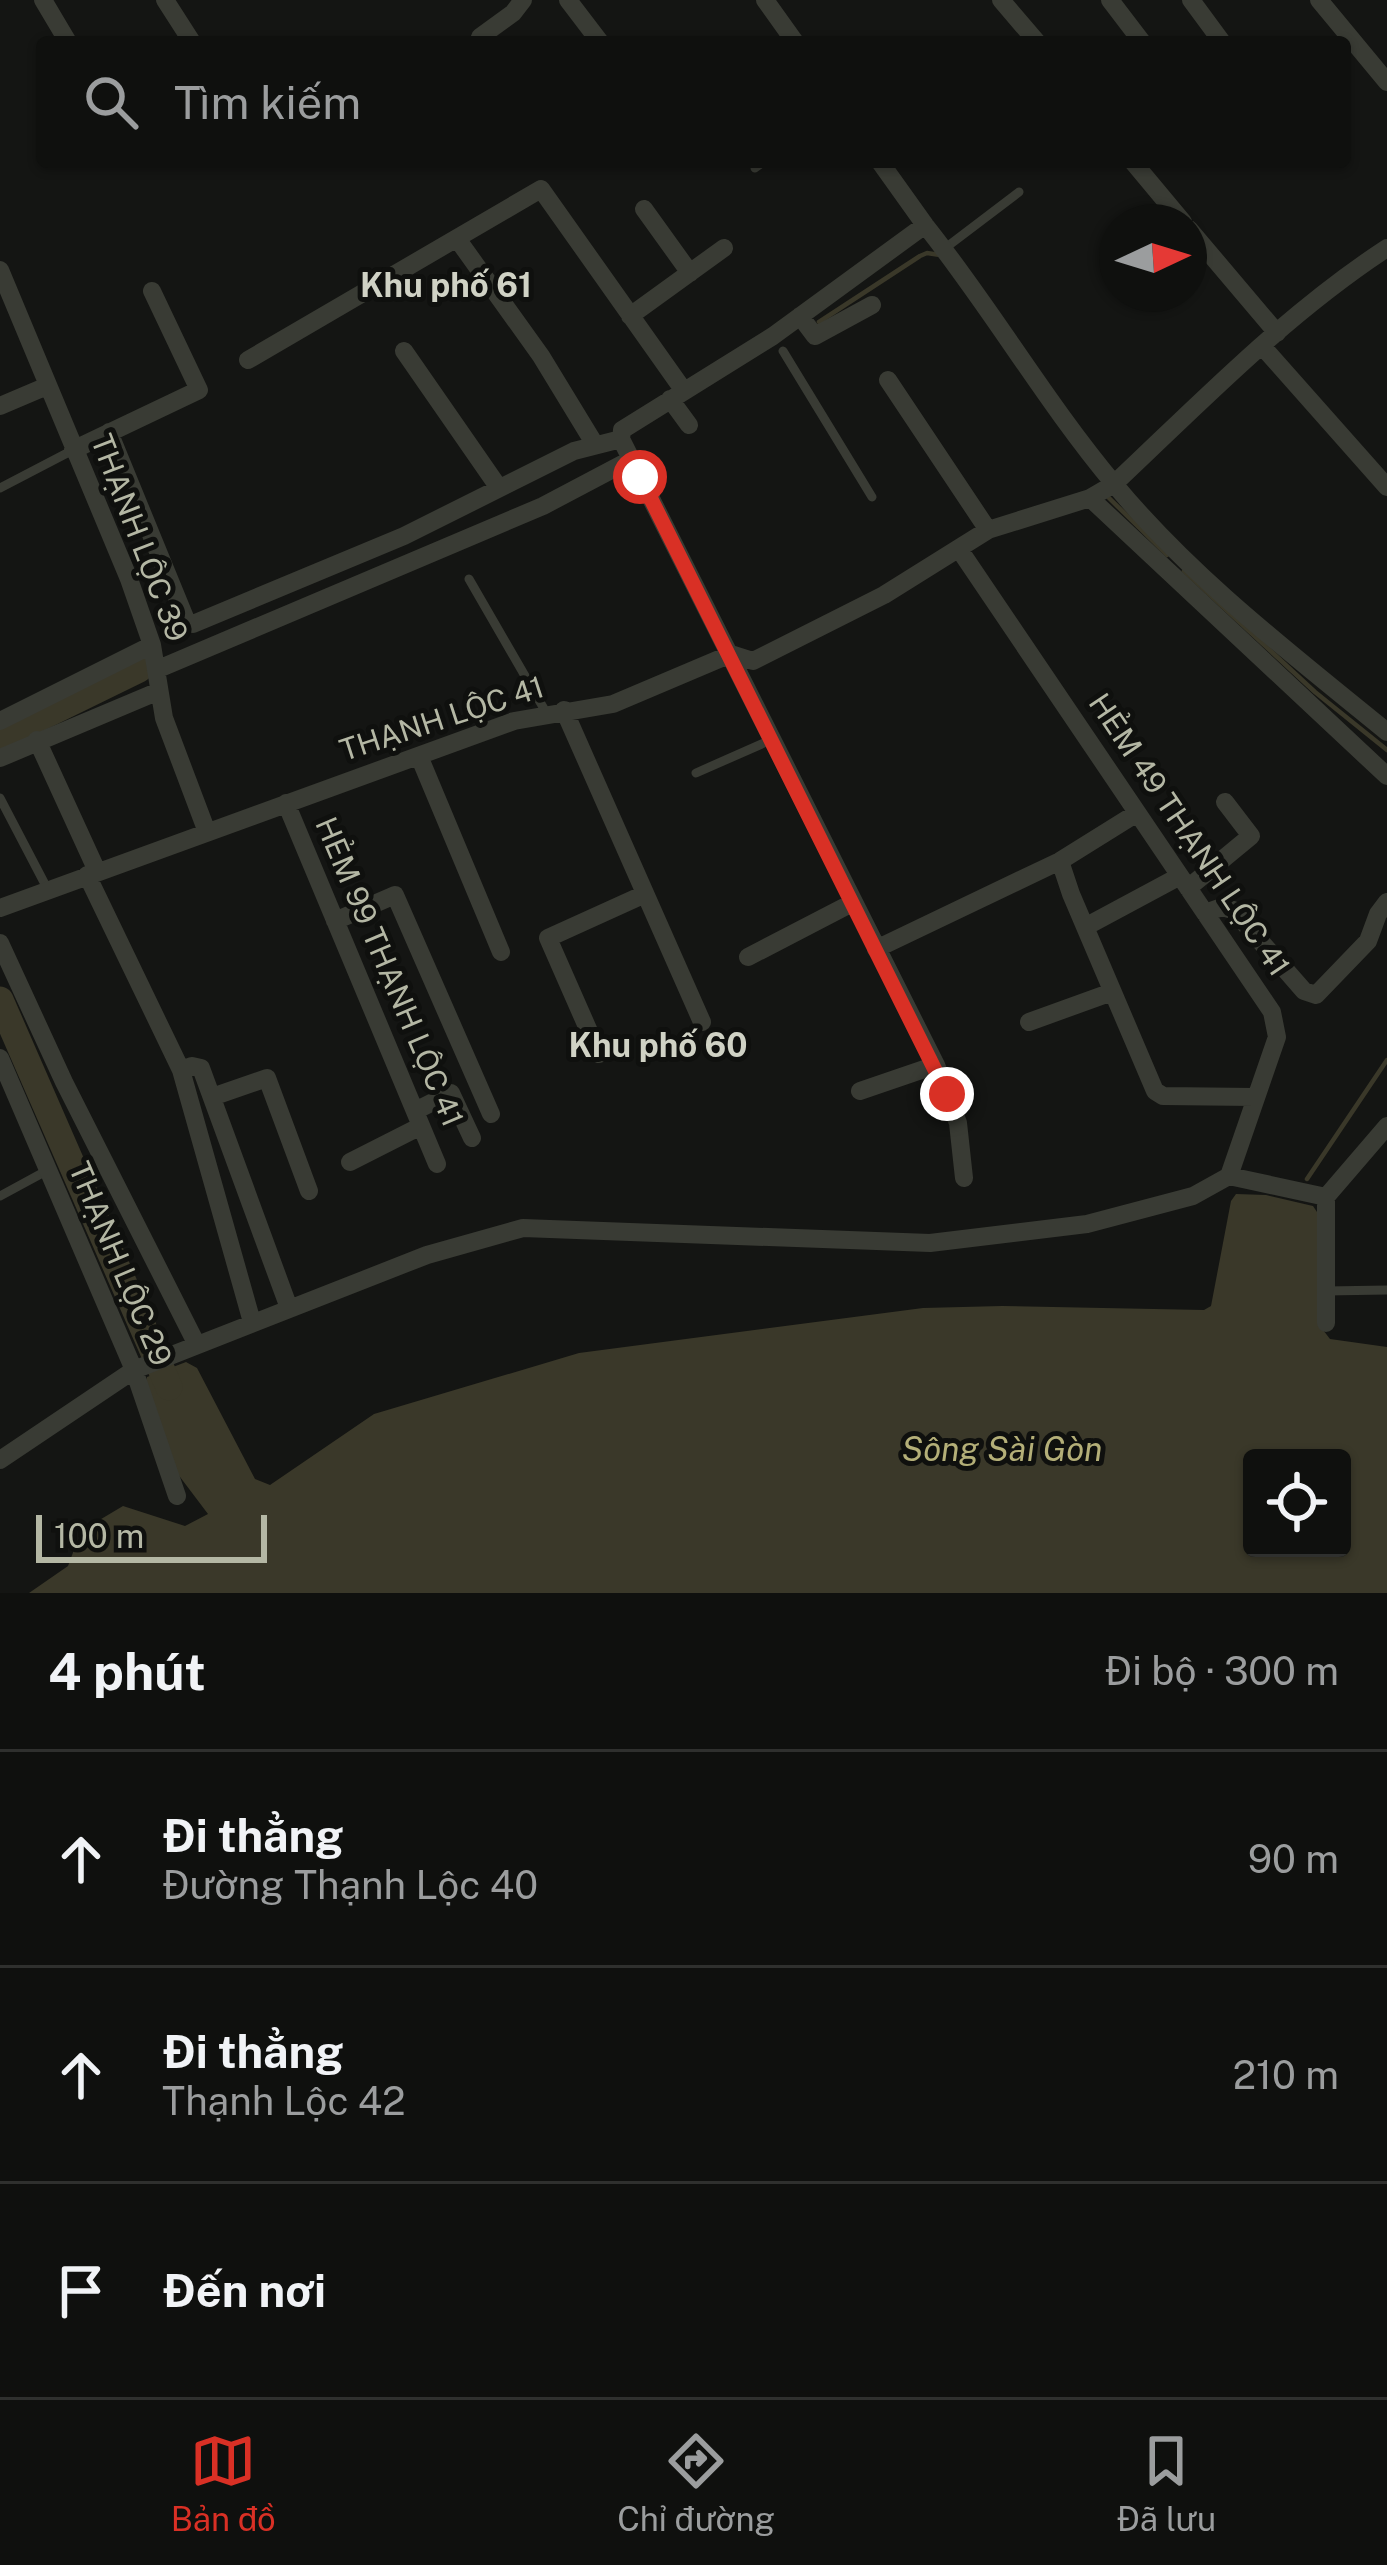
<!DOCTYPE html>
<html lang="vi">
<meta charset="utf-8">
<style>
body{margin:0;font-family:"Public Sans",sans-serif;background:#181917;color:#f1f3f6}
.controls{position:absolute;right:36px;bottom:36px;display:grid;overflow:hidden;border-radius:12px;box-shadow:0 3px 9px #0004}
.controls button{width:108px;height:108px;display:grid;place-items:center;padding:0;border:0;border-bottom:3px solid #2f302e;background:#0f100e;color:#f1f3f6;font:60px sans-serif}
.compass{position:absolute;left:1099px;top:204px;width:108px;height:108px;border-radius:50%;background:#0f100e;box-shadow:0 3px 9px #0004;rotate:86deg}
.scale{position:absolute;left:36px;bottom:30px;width:231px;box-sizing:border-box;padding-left:12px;border:6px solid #b4b7a4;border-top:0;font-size:33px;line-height:42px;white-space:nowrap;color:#b4b7a4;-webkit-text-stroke:9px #0f100e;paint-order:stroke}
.stop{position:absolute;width:36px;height:36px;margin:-27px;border:9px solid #d93025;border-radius:50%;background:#fff}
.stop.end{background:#d93025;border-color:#fff;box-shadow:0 3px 12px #0008}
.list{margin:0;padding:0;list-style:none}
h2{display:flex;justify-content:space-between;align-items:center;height:156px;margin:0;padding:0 48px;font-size:51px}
h2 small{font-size:39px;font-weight:400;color:#9b9d9e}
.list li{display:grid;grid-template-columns:78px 1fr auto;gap:36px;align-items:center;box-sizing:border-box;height:216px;padding:0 48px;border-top:3px solid #2f302e}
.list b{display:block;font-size:45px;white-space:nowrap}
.list p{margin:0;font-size:39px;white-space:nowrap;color:#9b9d9e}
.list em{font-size:39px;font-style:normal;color:#9b9d9e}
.icon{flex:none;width:66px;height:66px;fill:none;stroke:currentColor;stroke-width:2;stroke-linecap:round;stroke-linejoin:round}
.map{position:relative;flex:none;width:1387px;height:1593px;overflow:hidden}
.search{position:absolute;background:#0f100e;box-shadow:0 3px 9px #0004;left:36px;right:36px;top:36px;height:132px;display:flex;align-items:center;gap:30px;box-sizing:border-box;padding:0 42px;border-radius:12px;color:#9b9d9e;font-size:45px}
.sheet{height:804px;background:#0f100e}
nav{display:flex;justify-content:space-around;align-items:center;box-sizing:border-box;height:168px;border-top:3px solid #2f302e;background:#0f100e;font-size:33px;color:#9b9d9e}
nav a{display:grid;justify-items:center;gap:6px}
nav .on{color:#d93025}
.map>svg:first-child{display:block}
.water{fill:#3a3829;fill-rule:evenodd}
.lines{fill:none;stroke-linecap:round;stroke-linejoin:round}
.stream{stroke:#3a3829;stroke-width:4.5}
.river{stroke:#3a3829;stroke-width:27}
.lane{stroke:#393b34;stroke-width:9}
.street{stroke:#393b34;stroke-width:18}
.route{stroke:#d93025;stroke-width:15}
.labels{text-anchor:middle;stroke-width:10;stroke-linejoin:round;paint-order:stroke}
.street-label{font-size:30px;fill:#b4b7a4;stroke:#0f100e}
.neighbourhood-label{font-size:33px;font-weight:bold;fill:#d0d2c5;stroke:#0f100e}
.water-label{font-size:33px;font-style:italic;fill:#b4af78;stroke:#0f100e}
</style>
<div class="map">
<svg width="1387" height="1593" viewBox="0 0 1387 1593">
<rect width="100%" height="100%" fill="#141513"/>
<!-- water -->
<path class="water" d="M1236,1194L1266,1195L1313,1206L1321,1218L1320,1326L1330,1339L1387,1347V1593H29L68,1566L81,1531L123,1506L185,1526L208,1514L174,1469L144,1388L147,1377L186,1362L197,1368L255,1479L270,1485L374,1414L579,1353L923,1308L1002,1306L1204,1310L1211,1306L1231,1201ZM1252,1458H1342V1548H1252Z"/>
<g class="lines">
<!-- stream -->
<path class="stream" d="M819,322L920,256L927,253L940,255
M1107,496L1167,555
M1184,571L1315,692L1387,750
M1307,1179L1387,1060"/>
<!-- river -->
<path class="river" d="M0,737L139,669
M0,1000L169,1387"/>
<!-- lane -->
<path class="lane" d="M755,168L763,162
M944,249L1019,192
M783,351L872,497
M0,488L73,450
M469,579L547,714
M696,773L773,739
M0,798L48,890
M0,1196L48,1170
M1326,1291L1387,1290"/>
<!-- street -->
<path class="street" d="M43,0L68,42
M165,0L192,42
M568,0L600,42
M765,0L795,42
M1001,0L1037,42
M1110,0L1142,42
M1191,0L1222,42
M1319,0L1387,82
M480,37L513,13L523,0
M880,162L925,225L773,336L622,430L621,439L936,1065L958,1123L964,1178
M1133,162L1183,222
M644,209L690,273
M925,225C992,309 1046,403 1115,485C1193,579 1293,655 1387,732
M1189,229L1277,333
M458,240L541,356L594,443
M0,270L129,579L152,645L164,718L207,832
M630,316L724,248
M800,316L815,336L872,305
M1262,346L1387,487
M404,351L499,488
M248,360L541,189L684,391
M888,380L988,530
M670,399L689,425
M0,406L47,386
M109,432L186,620L193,624L404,536L574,451L621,439
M73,450L199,390L152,291
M1090,498L1387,776
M959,549L1272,1012L1277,1037L1229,1176
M156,670L543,506L632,459
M564,710L702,1022
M0,721L152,645
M37,740L97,871
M419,756L501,952
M0,758L159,691
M286,803L437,1164
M1137,813L1060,861L1071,894L1155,1091L1163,1096L1254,1097
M87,875L181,1070L252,1322
M1188,888L1251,836L1225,802
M0,908L514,721L613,704L731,654L753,661L884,595L988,530L1090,498L1114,484C1201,402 1286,314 1387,248
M1205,913L1222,907L1233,910L1304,991L1316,995L1368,941L1378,914L1387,902
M335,921L395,895L491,1114
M1085,927L1180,876
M0,943L64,1082L196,1343
M876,949L1060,861
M748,957L854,902
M1029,1022L1112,992
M599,1054L548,938L645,894
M0,1058L134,1370L177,1496
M181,1070L192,1066L201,1068L289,1308
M860,1091L936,1065
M212,1097L267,1078L309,1191
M415,1111L451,1093L472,1138
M350,1162L421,1126
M1326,1323V1197L1387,1126
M0,1460L134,1370L427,1255L523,1228L930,1243L1087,1224L1193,1196L1229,1176L1326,1197"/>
</g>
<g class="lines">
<!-- route -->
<path class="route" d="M640,477L947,1094"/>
</g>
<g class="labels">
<!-- street labels -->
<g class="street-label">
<text transform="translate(139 538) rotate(69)" y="10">THẠNH LỘC 39</text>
<text transform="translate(442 719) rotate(-18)" y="10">THẠNH LỘC 41</text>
<text transform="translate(1189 835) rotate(56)" y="10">HẺM 49 THẠNH LỘC 41</text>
<text transform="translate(389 972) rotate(67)" y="10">HẺM 99 THẠNH LỘC 41</text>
<text transform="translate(120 1264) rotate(67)" y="10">THẠNH LỘC 29</text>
</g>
<!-- neighbourhood labels -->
<g class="neighbourhood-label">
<text x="446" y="297">Khu phố 61</text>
<text x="658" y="1057">Khu phố 60</text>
</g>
<!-- water labels -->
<g class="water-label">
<text x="1002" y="1461">Sông Sài Gòn</text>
</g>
</g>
</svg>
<div class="controls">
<button><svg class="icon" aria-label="locate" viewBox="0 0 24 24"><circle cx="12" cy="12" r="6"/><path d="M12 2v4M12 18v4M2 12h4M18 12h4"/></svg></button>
</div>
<svg class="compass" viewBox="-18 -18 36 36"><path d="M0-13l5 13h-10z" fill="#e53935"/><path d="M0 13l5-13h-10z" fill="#9b9d9e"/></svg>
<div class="scale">100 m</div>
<div class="stop" style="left:640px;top:477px"></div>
<div class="stop end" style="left:947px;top:1094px"></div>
<div class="search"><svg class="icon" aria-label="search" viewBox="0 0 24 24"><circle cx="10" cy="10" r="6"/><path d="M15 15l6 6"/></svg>Tìm kiếm</div>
</div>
<section class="sheet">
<h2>4 phút<small>Đi bộ · 300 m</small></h2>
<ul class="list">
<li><svg class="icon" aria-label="ahead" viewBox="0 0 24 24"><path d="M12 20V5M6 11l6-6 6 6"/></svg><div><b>Đi thẳng</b><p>Đường Thạnh Lộc 40</p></div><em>90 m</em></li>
<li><svg class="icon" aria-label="ahead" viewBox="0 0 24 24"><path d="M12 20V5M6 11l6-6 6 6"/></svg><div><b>Đi thẳng</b><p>Thạnh Lộc 42</p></div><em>210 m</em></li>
<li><svg class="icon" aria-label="arrive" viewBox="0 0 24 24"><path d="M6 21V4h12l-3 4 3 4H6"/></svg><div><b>Đến nơi</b></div></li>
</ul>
</section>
<nav>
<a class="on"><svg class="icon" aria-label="map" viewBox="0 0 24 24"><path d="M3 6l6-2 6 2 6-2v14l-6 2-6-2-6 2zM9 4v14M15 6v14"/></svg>Bản đồ</a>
<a><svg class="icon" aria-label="directions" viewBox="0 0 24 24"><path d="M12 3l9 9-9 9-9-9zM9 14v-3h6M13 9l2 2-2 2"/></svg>Chỉ đường</a>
<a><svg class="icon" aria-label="saved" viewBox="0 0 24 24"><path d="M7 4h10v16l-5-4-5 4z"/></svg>Đã lưu</a>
</nav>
